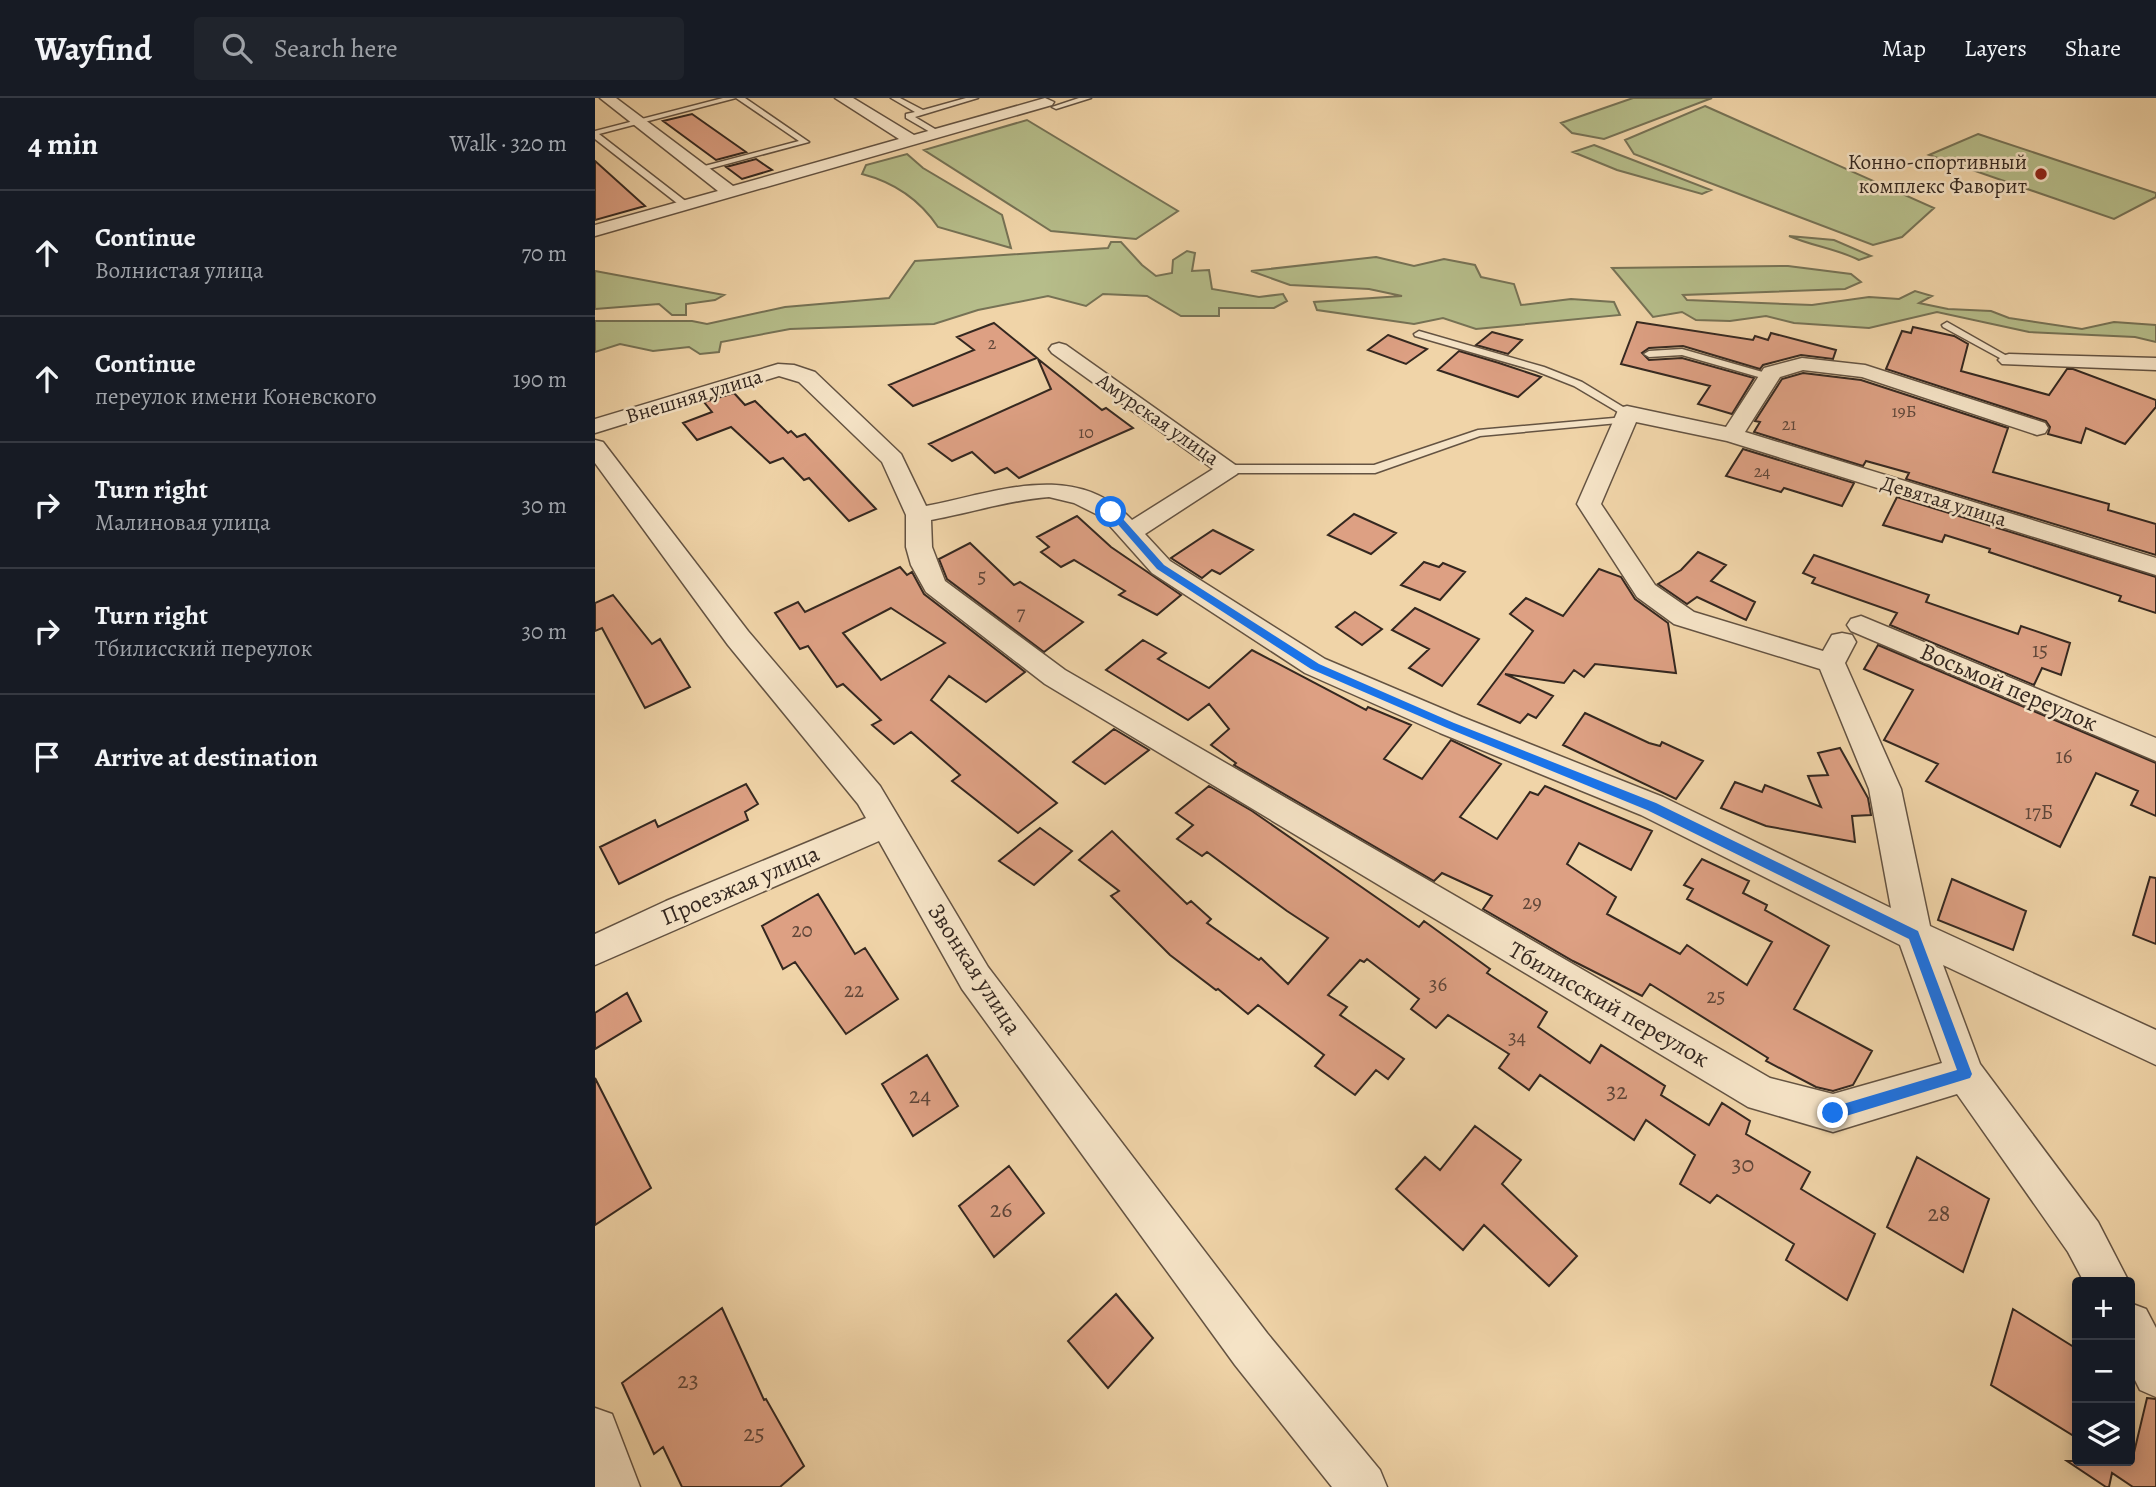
<!DOCTYPE html>
<meta charset="utf-8">
<style>
body{margin:0;font-family:Alegreya,serif;background:#20242c;color:#f1f3f6}
.controls{position:absolute;right:21px;bottom:21px;display:grid;overflow:hidden;border-radius:7px;box-shadow:0 4px 18px #0003}
.controls button{width:63px;height:63px;display:grid;place-items:center;padding:0;border:0;border-bottom:2px solid #363941;background:#171b24;color:#f1f3f6;font:35px sans-serif}
.stop{position:absolute;width:21px;height:21px;margin:-16px;border:5px solid #1a73e8;border-radius:50%;background:#fff}
.stop.end{background:#1a73e8;border-color:#fff;box-shadow:0 2px 7px #0008}
.list{margin:0;padding:0;list-style:none}
h2{display:flex;justify-content:space-between;align-items:center;height:91px;margin:0;padding:0 28px;font-size:30px}
h2 small{font-size:23px;font-weight:400;color:#9ea1a6}
.list li{display:grid;grid-template-columns:46px 1fr auto;gap:21px;align-items:center;box-sizing:border-box;height:126px;padding:0 28px;border-top:2px solid #363941}
.list b{display:block;font-size:26px;white-space:nowrap}
.list p{margin:0;font-size:23px;white-space:nowrap;color:#9ea1a6}
.list em{font-size:23px;font-style:normal;color:#9ea1a6}
.icon{flex:none;width:38px;height:38px;fill:none;stroke:currentColor;stroke-width:2;stroke-linecap:round;stroke-linejoin:round}
.map{position:relative;flex:none;width:1561px;height:1389px;overflow:hidden}
header{display:flex;align-items:center;gap:42px;box-sizing:border-box;height:98px;padding:0 35px;background:#171b24;border-bottom:2px solid #363941}
header strong{font-size:33px}
nav{display:flex;gap:38px;margin-inline-start:auto;font-size:24px}
.search{width:490px;height:63px;background:#20242c;display:flex;align-items:center;gap:18px;box-sizing:border-box;padding:0 24px;border-radius:7px;color:#9ea1a6;font-size:26px}
main{display:flex}
aside{flex:1;background:#171b24}
.map>svg:first-child{display:block}
.green{fill:#b6bd8a;stroke:#767255;stroke-width:2}
.building{fill:#dda083;stroke:#352820;stroke-width:2;fill-rule:evenodd}
.lines{fill:none;stroke-linecap:round;stroke-linejoin:round}
.lane-casing{stroke:#645342;stroke-width:3}
.street-casing{stroke:#645342;stroke-width:3}
.lane{fill:#f5e3c6;fill-rule:evenodd}
.street{fill:#f5e3c6;fill-rule:evenodd}
.route{fill:#1a73e8}
.poi-dot{fill:#8f2418;stroke:#f5e3c6;stroke-width:2.5}
.labels{text-anchor:middle;stroke-width:5;stroke-linejoin:round;paint-order:stroke}
.far-number-label{font-size:18px;fill:#5f4639}
.far-poi-label{font-size:21px;fill:#352820;stroke:#f5e3c6;text-anchor:end}
.far-street-label{font-size:21px;fill:#352820;stroke:#f5e3c6}
.number-label{font-size:21px;fill:#5f4639}
.street-label{font-size:24px;fill:#352820;stroke:#f5e3c6}
.near-number-label{font-size:24px;fill:#5f4639}
</style>
<header>
<strong>Wayfind</strong>
<div class="search"><svg class="icon" aria-label="search" viewBox="0 0 24 24"><circle cx="10" cy="10" r="6"/><path d="M15 15l6 6"/></svg>Search here</div>
<nav><a>Map</a><a>Layers</a><a>Share</a></nav>
</header>
<main>
<aside>
<h2>4 min<small>Walk · 320 m</small></h2>
<ul class="list">
<li><svg class="icon" aria-label="ahead" viewBox="0 0 24 24"><path d="M12 20V5M6 11l6-6 6 6"/></svg><div><b>Continue</b><p>Волнистая улица</p></div><em>70 m</em></li>
<li><svg class="icon" aria-label="ahead" viewBox="0 0 24 24"><path d="M12 20V5M6 11l6-6 6 6"/></svg><div><b>Continue</b><p>переулок имени Коневского</p></div><em>190 m</em></li>
<li><svg class="icon" aria-label="right" viewBox="0 0 24 24"><path d="M7 20v-9h11M14 6l5 5-5 5"/></svg><div><b>Turn right</b><p>Малиновая улица</p></div><em>30 m</em></li>
<li><svg class="icon" aria-label="right" viewBox="0 0 24 24"><path d="M7 20v-9h11M14 6l5 5-5 5"/></svg><div><b>Turn right</b><p>Тбилисский переулок</p></div><em>30 m</em></li>
<li><svg class="icon" aria-label="arrive" viewBox="0 0 24 24"><path d="M6 21V4h12l-3 4 3 4H6"/></svg><div><b>Arrive at destination</b></div></li>
</ul>
</aside>
<div class="map">
<svg width="1561" height="1389" viewBox="0 0 1561 1389">
<rect width="100%" height="100%" fill="#f0d4a8"/>
<filter id="stains"><feTurbulence type="fractalNoise" baseFrequency=".00286" numOctaves="4"/><feColorMatrix values="0 0 0 0 .2 0 0 0 0 .09 0 0 0 0 .02 0 0 0 .5 -.17"/></filter>
<radialGradient id="worn" r=".72"><stop offset=".6" stop-color="#630" stop-opacity="0"/><stop offset="1" stop-color="#630" stop-opacity=".3"/></radialGradient>
<!-- green -->
<path class="green" d="M1038,0H1117L1009,41L977,35L966,25Z
M1110,8L1339,110L1307,139L1278,147L1039,56L1030,42Z
M432,22L583,113L541,141L456,133L329,52Z
M1383,36L1561,95V99L1519,121L1334,57Z
M999,47L1116,92L1107,96L1022,72L978,54Z
M312,56L328,70L407,117L416,150L343,129C325,102 298,84 267,76L271,67Z
M1194,138L1239,142L1276,158L1264,162C1242,151 1217,148 1194,138Z
M516,144H526L547,167L561,178L577,175L578,162L592,153L600,155L597,173L614,172L617,191L664,199L688,196L692,203L679,210H624V218H586L552,198L508,196L491,208L453,198L383,212L339,226L195,231L126,244L124,254L105,256L94,249L58,253L25,246L0,254V223H97L112,226L190,209L294,200L320,163L513,150Z
M781,159L819,168L849,161L880,167L886,179L919,186L926,207L976,201L1019,204L1025,217L881,231L848,220L819,226L722,212L719,204L807,198L774,191L695,187L656,173Z
M1193,168L1256,176L1266,184L1250,191L1088,197L1092,202L1217,207L1274,199L1304,201L1320,193L1337,198L1324,205L1353,211L1396,213L1414,220L1487,231L1519,224L1561,227V244L1540,239L1434,234L1342,214L1274,230L1199,225L1171,218L1135,223L1101,222L1087,214L1058,219L1017,170Z
M0,173L129,197L120,202L91,206V217H77L64,206L0,211Z"/>
<!-- building -->
<path class="building" d="M97,16L151,54L121,62L68,23Z
M161,61L177,72L147,81L131,69Z
M0,63L50,108L0,122Z
M1042,224L1158,242L1160,238L1173,242L1176,235L1241,252L1238,261L1206,257L1168,267L1165,271L1088,248L1054,250L1047,255L1054,262L1087,260L1159,280L1137,316L1103,306L1115,288L1026,266Z
M399,225L442,260L318,308L294,287L379,252L362,239Z
M1318,229L1359,238L1373,246L1366,273L1454,297L1472,271H1478L1561,302V309L1530,346L1491,330L1486,345L1453,336L1455,329L1451,323L1291,271L1307,233L1316,235Z
M897,234L927,242L913,256L881,247Z
M793,237L832,251L811,266L773,252Z
M864,253L904,265L946,279L923,299L843,272Z
M443,261L507,312L511,310L538,330L424,380L412,370L400,375L377,354L357,363L334,346L456,291Z
M1208,275L1266,282L1413,330L1398,374L1514,406L1513,412L1561,426V457L1311,381L1314,375L1271,363L1268,368L1159,334L1165,324L1160,323L1187,281Z
M139,295L150,307L160,303L193,335L196,333L202,339L210,336L281,411L254,423L214,380L209,382L188,360L175,365L136,329L102,342L88,325L117,314L109,304Z
M1148,351L1259,385L1247,408L1189,390L1186,394L1131,378Z
M1302,399L1561,479V515L1524,503L1526,498L1394,454L1395,451L1350,437L1347,444L1288,427Z
M759,416L801,435L776,456L733,437Z
M482,418L516,449L586,497L562,517L524,497L530,493L479,462L466,469L446,454L454,449L442,439Z
M618,432L658,452L625,476L617,472L607,480L576,460Z
M375,445L419,487L425,484L488,524L449,554L352,481L344,461Z
M1103,454L1131,467L1116,483L1160,504L1151,522L1102,499L1092,506L1063,486L1086,472Z
M1219,457L1334,497L1331,504L1423,536L1426,528L1475,545L1466,577L1447,570L1439,587L1295,527L1302,515L1217,485L1220,480L1208,475Z
M829,464L844,469L848,465L870,474L845,502L806,487Z
M305,469L312,477L317,474L329,496L430,574L391,604L354,578L336,602L462,705L423,735L357,683L365,677L316,634L299,646L277,627L286,622L248,586L242,589L213,548L205,551L180,515L203,504L210,514ZM296,510L350,545L286,582L248,535Z
M1004,471L1026,479L1040,501L1073,525L1081,575L1000,566L989,579L979,572L969,585L910,576L958,598L941,620L933,616L925,625L883,606L938,533L915,516L931,500L968,518Z
M18,497L57,546L65,541L95,589L50,610L7,530L0,533V505Z
M820,510L884,541L847,588L814,570L834,551L797,532Z
M760,514L787,531L767,547L741,529Z
M548,542L571,555L563,561L614,590L657,552L771,612L773,609L816,627L789,661L827,681L856,642L906,666L865,719L902,741L935,694L943,697L950,688L1057,733L1036,772L984,745L972,766L1021,799L1012,816L1085,856L1092,847L1152,887L1177,844L1092,801L1098,791L1089,787L1107,761L1154,783L1148,795L1172,807L1170,812L1234,848L1199,911L1277,953L1258,987L1238,993L1221,989L1171,963L1173,960L1055,886L1047,898L978,863L888,811L897,798L847,775L839,783L639,667L641,665L616,647L634,631L614,606L593,622L511,572Z
M1283,547L1561,665V718L1536,707L1543,693L1501,675L1465,749L1331,683L1343,666L1289,642L1318,592L1269,571Z
M990,615L1054,645L1065,648L1067,644L1108,663L1081,701L968,647Z
M519,631L554,652L510,686L478,664Z
M1245,650L1273,700L1276,717L1257,718L1260,744L1171,728L1126,710L1140,684L1167,694L1170,687L1226,709L1213,678L1233,677L1223,655Z
M151,686L163,706L150,714L153,722L24,786L5,749L60,722L63,729Z
M614,688L657,713L824,829L829,823L895,871L892,875L952,914L943,929L995,965L1006,947L1070,988L1066,997L1114,1027L1127,1005L1155,1023L1151,1036L1215,1074L1206,1091L1280,1136L1252,1202L1191,1162L1199,1146L1122,1097L1115,1105L1085,1086L1100,1057L1051,1022L1039,1042L945,977L934,992L904,970L914,956L853,917L841,930L816,911L824,901L772,861L769,864L765,862L733,897L752,909L745,917L809,961L793,981L781,972L760,997L720,968L729,957L663,907L653,916L623,891L621,892L575,857L516,798L524,793L484,762L517,733L592,806L596,803L616,821L612,825L664,862L666,860L693,886L733,840L692,813L612,754L607,758L582,741L598,727L581,715Z
M445,730L477,753L439,787L404,763Z
M1555,779L1561,780V846L1538,837Z
M1357,781L1431,813L1418,852L1343,822Z
M223,796L260,856L270,850L303,901L251,936L200,864L188,871L167,828Z
M32,895L46,923L0,951V915Z
M332,957L363,1008L318,1038L287,986Z
M0,980L56,1090L0,1127Z
M880,1028L926,1062L907,1086L982,1158L954,1188L889,1127L868,1152L801,1091L830,1059L845,1072Z
M1322,1059L1394,1101L1368,1174L1292,1129Z
M414,1068L449,1115L399,1159L364,1108Z
M521,1196L558,1240L513,1290L473,1243Z
M127,1210L169,1302L171,1301L209,1368L185,1389H87L68,1349L59,1356L27,1285Z
M1418,1211L1482,1251V1340L1396,1287Z
M1552,1300L1561,1301V1389H1538L1517,1375L1514,1389H1511L1472,1363H1537Z"/>
<g class="lines">
<defs>
<path id="lane" d="M128,0H141L4,36L93,105V109H87L0,41V33Z
M141,0H150L214,44L102,74V70L204,43Z
M296,0H305L328,12L371,0H383L320,19L345,34L342,38L311,20V16L320,14Z
M484,0H496L461,11L457,9Z
M1352,224L1419,262L1414,265L1348,229L1347,227Z
M824,233L949,269L987,284L1038,315L1028,317L979,288L941,273L820,238L819,236Z
M1087,251L1178,277L1179,279L1174,282L1087,257L1054,259L1049,256L1054,253Z
M1030,319L1036,322L1034,324L885,338L780,375H634L628,371L634,367H779L883,332Z"/>
<path id="street" d="M5,0H21L138,88L304,41L240,0H258L319,37L450,0L459,4L457,7L0,138V127L123,93Z
M464,245L471,247L646,371L642,376L550,436L575,463L730,561L867,619L1068,699L1296,810L1274,691L1225,571L1079,526L1042,499L982,406L1024,310L1032,308L1131,329L1169,270L1207,260L1270,267L1450,325L1453,330L1450,335L1442,337L1267,279L1208,272L1185,279L1150,334L1561,460V477L1132,343L1041,324L1006,406L1060,487L1099,514L1228,553L1237,537L1247,535L1257,537L1261,544L1250,565L1306,691L1335,828L1561,932V967L1348,867L1385,966L1503,1124L1534,1184H1489L1473,1154L1362,996L1238,1034L1153,1009L450,586L331,494L316,467L311,449V417L287,364L204,284L184,278L0,335V321L183,266L199,267L220,274L306,356L331,408C400,395 480,361 537,422L618,371L457,255L454,251L457,247ZM454,399L479,405L507,419L557,475L710,575L845,635L1046,717L1305,847L1347,965L1238,996L1175,980L470,572L350,483L337,449L336,422C375,415 414,402 454,399Z
M1414,256L1561,260V272L1407,266L1403,262L1407,258Z
M0,342L8,344L153,533L285,688L393,869L672,1235L785,1372L792,1389H737L640,1267L367,891L284,743L0,867V836L71,803L271,720L263,706L133,547L0,365Z
M1266,518L1561,640V663L1256,533L1252,527L1256,521Z
M1535,1205L1551,1211L1561,1230V1299L1545,1292L1535,1272Z
M0,1310L17,1316L45,1389H0Z"/>
</defs>
<!-- lane casing -->
<use href="#lane" class="lane-casing"/>
<!-- street casing -->
<use href="#street" class="street-casing"/>
<!-- lane -->
<use href="#lane" class="lane"/>
<!-- street -->
<use href="#street" class="street"/>
</g>
<!-- route -->
<path class="route" d="M513,412H520L569,467L724,566L859,625L1061,705L1323,833L1377,976L1375,980L1238,1022L1233,1020L1231,1015L1238,1009L1362,972L1314,841L1052,712L852,630L716,571L562,471L513,415Z"/>
<!-- markers -->
<circle class="poi-dot" cx="1446" cy="76" r="7"/>
<g class="labels">
<!-- far-number labels -->
<g class="far-number-label">
<text x="397" y="251">2</text>
<text x="1309" y="319">19Б</text>
<text x="1194" y="332">21</text>
<text x="491" y="340">10</text>
<text x="1167" y="379">24</text>
</g>
<!-- far-poi labels -->
<g class="far-poi-label">
<text x="1432" y="71">Конно-спортивный<tspan x="1432" dy="24">комплекс Фаворит</tspan></text>
</g>
<!-- far-street labels -->
<g class="far-street-label">
<text transform="translate(99 298) rotate(-17)" y="7">Внешняя улица</text>
<text transform="translate(563 321) rotate(35)" y="7">Амурская улица</text>
<text transform="translate(1349 403) rotate(17)" y="7">Девятая улица</text>
</g>
<!-- number labels -->
<g class="number-label">
<text x="387" y="485">5</text>
<text x="426" y="522">7</text>
<text x="1445" y="559">15</text>
<text x="1469" y="665">16</text>
<text x="1444" y="721">17Б</text>
<text x="937" y="811">29</text>
<text x="207" y="839">20</text>
<text x="843" y="893">36</text>
<text x="259" y="899">22</text>
<text x="1121" y="905">25</text>
<text x="922" y="946">34</text>
</g>
<!-- street labels -->
<g class="street-label">
<text transform="translate(1414 589) rotate(23)" y="8">Восьмой переулок</text>
<text transform="translate(145 787) rotate(-23)" y="8">Проезжая улица</text>
<text transform="translate(380 871) rotate(57)" y="8">Звонкая улица</text>
<text transform="translate(1014 906) rotate(30)" y="8">Тбилисский переулок</text>
</g>
<!-- near-number labels -->
<g class="near-number-label">
<text x="1022" y="1001">32</text>
<text x="325" y="1005">24</text>
<text x="1148" y="1074">30</text>
<text x="406" y="1119">26</text>
<text x="1344" y="1123">28</text>
<text x="93" y="1290">23</text>
<text x="159" y="1343">25</text>
</g>
</g>
<rect width="100%" height="100%" filter="url(#stains)"/>
<rect width="100%" height="100%" fill="url(#worn)"/>
</svg>
<div class="controls">
<button>+</button>
<button>−</button>
<button><svg class="icon" aria-label="layers" viewBox="0 0 24 24"><path d="M12 4l9 5-9 5-9-5zM3 14l9 5 9-5"/></svg></button>
</div>
<div class="stop" style="left:516px;top:414px"></div>
<div class="stop end" style="left:1238px;top:1015px"></div>
</div>
</main>
